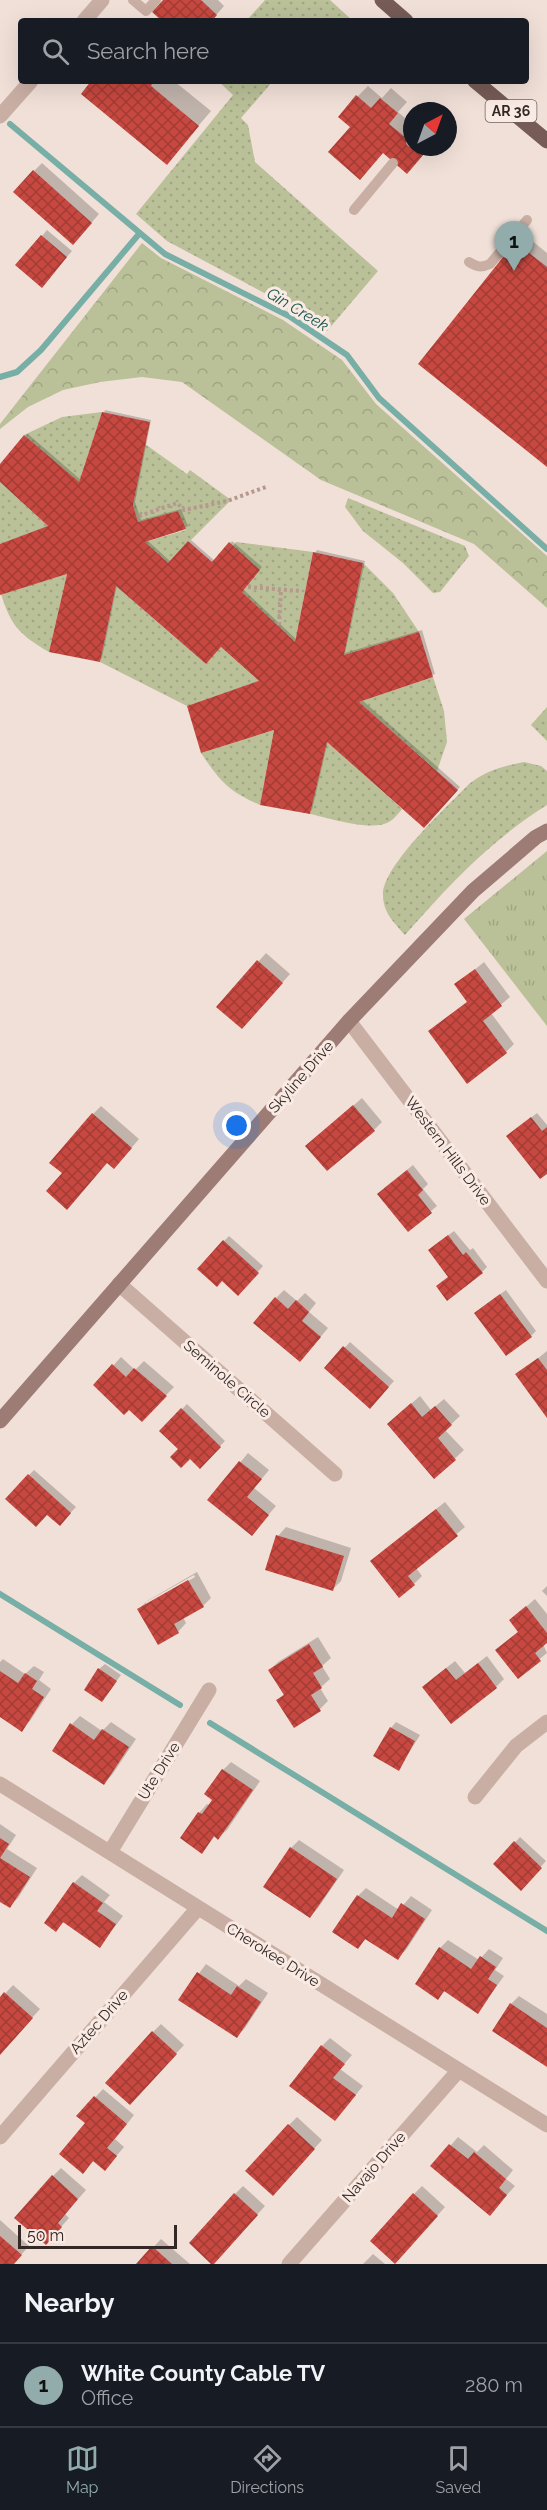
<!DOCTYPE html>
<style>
body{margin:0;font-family:Raleway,sans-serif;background:#242831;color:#f1f3f6}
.compass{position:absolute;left:403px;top:102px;width:54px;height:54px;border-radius:50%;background:#171b24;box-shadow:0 6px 24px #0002;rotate:41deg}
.scale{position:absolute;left:18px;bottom:15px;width:159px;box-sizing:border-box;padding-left:6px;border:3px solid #342826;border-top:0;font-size:16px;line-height:21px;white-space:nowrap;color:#342826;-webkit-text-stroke:4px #f9ebe4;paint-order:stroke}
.you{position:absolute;left:237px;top:1126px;width:21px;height:21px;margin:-15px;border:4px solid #fff;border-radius:50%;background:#1a73e8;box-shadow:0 0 0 9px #1a73e833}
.badge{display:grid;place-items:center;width:39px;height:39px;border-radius:50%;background:#91acab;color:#111;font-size:20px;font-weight:700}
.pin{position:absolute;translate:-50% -50px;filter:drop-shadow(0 2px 3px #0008)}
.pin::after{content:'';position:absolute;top:32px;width:21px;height:18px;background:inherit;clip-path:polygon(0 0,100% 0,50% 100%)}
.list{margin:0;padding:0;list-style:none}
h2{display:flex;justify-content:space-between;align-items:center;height:78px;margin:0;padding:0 24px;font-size:26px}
h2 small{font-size:20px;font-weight:400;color:#9ea1a6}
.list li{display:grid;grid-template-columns:39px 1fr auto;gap:18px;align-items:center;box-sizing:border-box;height:84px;padding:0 24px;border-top:2px solid #363941}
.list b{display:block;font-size:22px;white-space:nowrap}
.list p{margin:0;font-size:20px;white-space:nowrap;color:#9ea1a6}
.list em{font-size:20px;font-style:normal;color:#9ea1a6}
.icon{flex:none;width:33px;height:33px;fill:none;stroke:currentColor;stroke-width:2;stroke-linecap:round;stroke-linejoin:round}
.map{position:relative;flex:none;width:547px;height:2264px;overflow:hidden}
.search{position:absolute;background:#171b24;box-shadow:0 6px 24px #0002;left:18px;right:18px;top:18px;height:66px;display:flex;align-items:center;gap:15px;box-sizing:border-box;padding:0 21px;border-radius:6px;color:#9ea1a6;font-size:22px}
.sheet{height:162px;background:#171b24}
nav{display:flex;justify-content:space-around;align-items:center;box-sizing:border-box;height:84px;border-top:2px solid #363941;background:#171b24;font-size:16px;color:#9ea1a6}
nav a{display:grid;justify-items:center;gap:3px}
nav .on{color:#91acab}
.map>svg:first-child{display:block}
.grass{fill:url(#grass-dots)}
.forest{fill:url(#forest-crowns)}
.park{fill:url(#park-tufts)}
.shadow{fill:#0003;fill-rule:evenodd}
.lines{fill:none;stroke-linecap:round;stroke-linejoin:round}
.stream{stroke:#77aea6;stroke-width:6}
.building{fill:url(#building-cross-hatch)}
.path{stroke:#b5988e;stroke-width:4;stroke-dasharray:3 3;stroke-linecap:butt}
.lane{stroke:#c9aea4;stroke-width:10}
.street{stroke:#c9aea4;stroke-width:15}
.secondary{stroke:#9c7c75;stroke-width:15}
.primary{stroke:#765b56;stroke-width:15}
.labels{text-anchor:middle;stroke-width:6;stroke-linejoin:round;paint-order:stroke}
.shield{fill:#f9ebe4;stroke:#6f625f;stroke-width:1.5}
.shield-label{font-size:14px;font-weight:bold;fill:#342826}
.street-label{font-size:15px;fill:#342826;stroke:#f9ebe4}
.water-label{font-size:16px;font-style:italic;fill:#1b564f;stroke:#f9ebe4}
</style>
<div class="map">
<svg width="547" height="2264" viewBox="0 0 547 2264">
<defs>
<pattern id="grass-dots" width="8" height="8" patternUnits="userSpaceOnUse" patternTransform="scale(1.5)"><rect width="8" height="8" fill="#bac098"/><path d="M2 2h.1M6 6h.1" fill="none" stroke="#a0a583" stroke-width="1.8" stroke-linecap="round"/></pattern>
<pattern id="forest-crowns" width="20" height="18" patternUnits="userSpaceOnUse" patternTransform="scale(1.5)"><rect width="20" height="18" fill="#bac098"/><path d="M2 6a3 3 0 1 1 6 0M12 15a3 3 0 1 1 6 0" fill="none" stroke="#a0a583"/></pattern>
<pattern id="park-tufts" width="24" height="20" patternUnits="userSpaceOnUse" patternTransform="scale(1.5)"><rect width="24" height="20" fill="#bac098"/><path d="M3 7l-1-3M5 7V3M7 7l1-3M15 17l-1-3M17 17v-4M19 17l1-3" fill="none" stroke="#a0a583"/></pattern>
<pattern id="building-cross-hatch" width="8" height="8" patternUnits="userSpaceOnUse" patternTransform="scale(1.5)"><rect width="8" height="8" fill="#c74840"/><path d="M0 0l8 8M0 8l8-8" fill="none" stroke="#a23c35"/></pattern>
</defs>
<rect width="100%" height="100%" fill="#f1e0d8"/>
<!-- grass -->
<path class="grass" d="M265,0H330L353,21H246Z
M218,81H273L241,118L248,125L255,162L378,271L327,331L296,310L167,241L136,214L233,95Z
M102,412L79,482L24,435L62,417Z
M145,444L187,474L190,470L231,500L168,563L145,542L186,530L178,511L138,522L133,505Z
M0,482L48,526L0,544Z
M348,498L465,546L469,556L440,592L433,593L403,563L363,531L345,507Z
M236,542L313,552L295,642L242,592L260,570L233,546Z
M363,563L393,593L419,632L344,655Z
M67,574L49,652C20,635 11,626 1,594Z
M116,586L206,664L221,647L259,681L187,706L100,662Z
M433,677L444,711L447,742L437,771L359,702Z
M547,707V741L531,725Z
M274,730L260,805C228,791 220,781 201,753Z
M327,742L402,809C398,814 394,819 389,822C372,832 329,818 310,814Z
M524,762L541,766L547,771V805C491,840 448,886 405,935C394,923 383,912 383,895C382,866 448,806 469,784C487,770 503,766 524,762Z"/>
<!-- forest -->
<path class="forest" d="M142,243L161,258L283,320L342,360L376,404L547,556V608L474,544L321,480L182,382L142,377L100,382L63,390L28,407L0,429V424Z"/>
<!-- park -->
<path class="park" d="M547,851V1026L464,919Z"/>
<!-- shadow -->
<path class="shadow" d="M165,0H218L224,6L211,21H164Z
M93,81H174L211,111L167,163Z
M368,86L382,98L391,88L407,102L398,112L412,124V147H430L417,162L352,126L358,96Z
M42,163L99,214L81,235L34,171Z
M47,230L72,251L47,280L42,236Z
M525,235L547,253V465L420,364Z
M105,410L151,420L135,502L141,520L181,509L188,526L185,528L147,540L171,562L191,540L215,561L232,541L262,567L243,589L297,640L315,553L317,550L365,561L345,653L422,630L435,674L361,699L460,787L424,826L328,741L312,810L309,812L276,728L188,706L260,680L222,645L117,585L102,658L100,660L69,572L0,593V544L50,525L0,480V466L28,434L81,480Z
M266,953L290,974L250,1019L258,962Z
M484,962L510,997L491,1013L514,1044L506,1052L430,1031L468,1001L456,985Z
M362,1098L382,1122L374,1130L316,1138Z
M101,1106L139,1139L122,1159L64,1173L93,1114Z
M537,1113L547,1125V1172L514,1131Z
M413,1165L428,1184L423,1189L437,1206L408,1230L384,1188Z
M454,1231L470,1250L473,1248L487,1267L482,1272L450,1276L435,1245Z
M229,1236L263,1266L243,1289L224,1241Z
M284,1290L297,1301L305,1293L316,1303L309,1312L328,1328L308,1352L276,1298Z
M506,1290L536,1331L531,1336L481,1308Z
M350,1342L394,1381L375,1402L326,1368Z
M547,1351V1415L517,1375Z
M121,1357L135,1370L144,1361L174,1387L142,1420L129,1408L95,1385Z
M420,1396L431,1410L444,1399L460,1416L445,1430L464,1450L435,1477L397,1416Z
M187,1404L225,1441L200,1467L161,1431Z
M248,1453L269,1470L254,1488L276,1506L252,1534L209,1500Z
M34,1470L76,1507L60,1524L29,1475Z
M445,1502L465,1527L416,1568L422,1576L414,1584L380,1553Z
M286,1527L351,1548L341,1581L332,1590L278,1536Z
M197,1572L211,1598L203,1606L183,1617L186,1623L178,1632L139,1609L147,1601ZM194,1575L195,1577L146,1605V1602Z
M547,1586V1596L542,1591Z
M535,1599L547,1614V1641L543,1644L547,1653L518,1677L497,1650L519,1631L511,1620Z
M318,1637L331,1658L322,1666L330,1679L320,1688L328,1701L320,1709L294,1725L278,1700L285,1693L270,1670L278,1662Z
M487,1656L504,1679L496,1687L432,1679L455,1661L465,1673Z
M3,1659L25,1674L34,1666L44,1672L39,1680L51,1689L30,1721L21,1730L0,1716V1662Z
M105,1664L121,1675L102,1700L99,1669Z
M80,1716L102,1731L111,1722L136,1739L112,1775L104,1783L72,1724Z
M396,1722L420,1735L399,1769L391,1728Z
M231,1762L260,1781L227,1830L218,1838L215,1836L202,1852L182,1838L199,1813L207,1804L210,1806L223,1770Z
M0,1824L16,1835L7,1849L37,1868L18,1898L10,1906L0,1900Z
M520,1837L546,1861L521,1888L495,1864Z
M299,1840L344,1870L318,1908L310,1916L291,1848Z
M82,1875L110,1895L104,1902L123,1916L100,1946L65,1921L56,1930L74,1883Z
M366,1888L399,1910L411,1896L432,1910L406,1950L397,1958L367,1938L358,1947V1896Z
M448,1940L479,1960L489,1949L503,1958L495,1970L504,1976L478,2012L446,1990L438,1998L440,1948Z
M206,1964L239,1986L246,1979L268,1993L245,2028L237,2036L180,1999Z
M13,1985L40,2009L0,2054V1999Z
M519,1996L547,2014V2065L511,2004Z
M161,2024L184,2045L138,2095L153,2032Z
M330,2038L352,2055L340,2069L363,2086L335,2120L322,2046Z
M103,2089L134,2115L115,2139L124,2147L113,2160H94L91,2164L87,2123L78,2116Z
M297,2117L322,2140L281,2186L289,2125Z
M458,2137L477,2152L484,2145L513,2170L506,2179L515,2186L490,2214L433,2166Z
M61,2168L86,2190L65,2214L69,2218L54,2235L53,2176Z
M243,2186L265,2206L221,2255L235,2194Z
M422,2186L445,2207L403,2254L414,2194Z
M0,2220L29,2246L13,2264H0Z
M161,2239L190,2264H138Z
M373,2254L385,2264H363Z"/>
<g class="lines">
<!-- stream -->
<path class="stream" d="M10,124L165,254L289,316L347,355L379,398L547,549
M0,377L17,372L41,350L139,234
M0,1594L180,1705
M210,1723L547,1931"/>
</g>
<!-- building -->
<path class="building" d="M163,0H201L217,15L212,21H162L152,12Z
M91,81H148L152,84L151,86L199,126L167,165L81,94Z
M356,95L371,108L380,98L398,113L389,124L412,143V147H417L424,154L407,174L383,153L360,180L328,152L350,127L338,117Z
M33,170L92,223L73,245L13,192Z
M41,235L67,257L42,288L15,265Z
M515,242L547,267V467L418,364Z
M102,412L150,422L133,505L138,522L178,511L186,529L145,542L168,563L188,541L212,562L229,542L260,570L242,592L295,642L313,552L363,563L344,655L419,632L433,677L359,702L458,790L424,828L327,742L310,814L260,805L274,730L201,753L187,706L259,681L221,647L206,664L116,586L100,662L49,652L67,574L0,595V544L48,526L0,482V464L24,435L79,482Z
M257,960L283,983L242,1029L216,1007Z
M475,969L502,1006L483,1021L507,1053L467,1084L428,1031L467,1002L454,984Z
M353,1105L375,1131L327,1171L305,1146Z
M92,1113L132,1148L114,1169L107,1163L67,1210L46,1191L62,1173L49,1163Z
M531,1117L542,1131L547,1127V1174L540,1179L506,1136Z
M407,1170L423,1190L418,1195L432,1213L408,1232L377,1194Z
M448,1235L463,1255L466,1252L483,1273L447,1301L436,1286L448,1277L428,1250Z
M223,1240L259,1273L238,1296L222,1281L217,1287L197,1269Z
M500,1294L532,1337L506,1356L474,1313Z
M275,1297L288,1309L296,1300L309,1312L302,1321L321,1337L300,1362L253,1323Z
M343,1346L389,1387L370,1409L324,1368Z
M538,1358L547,1370V1418L515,1374Z
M112,1364L126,1377L134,1368L167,1396L142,1422L129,1410L124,1415L93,1385Z
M411,1403L422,1417L435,1406L452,1425L438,1438L456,1460L434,1479L387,1424Z
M181,1408L221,1447L200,1469L190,1459L181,1468L170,1457L178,1449L159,1431Z
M239,1461L262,1479L247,1497L269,1515L252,1536L207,1500Z
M28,1474L71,1513L60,1526L47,1515L36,1527L5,1499Z
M436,1509L458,1536L408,1576L415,1585L399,1598L370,1561Z
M276,1535L344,1556L333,1591L265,1570Z
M188,1580L204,1607L174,1624L179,1633L158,1645L137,1609Z
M526,1606L547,1633V1643L535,1653L541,1661L518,1679L495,1650L518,1632L509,1620Z
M309,1644L323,1667L313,1673L322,1688L311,1695L321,1711L294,1728L276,1700L284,1695L268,1670Z
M478,1663L497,1688L451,1724L422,1687L446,1668L456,1680Z
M98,1668L117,1681L102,1702L84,1690Z
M0,1671L18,1683L25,1673L37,1681L32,1689L44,1697L22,1732L0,1717Z
M70,1723L94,1740L102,1729L129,1747L104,1785L52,1751Z
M390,1727L415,1741L399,1771L373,1756Z
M222,1769L253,1790L218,1840L214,1836L202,1854L180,1838L198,1812L202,1814L212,1800L204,1794Z
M0,1838L9,1844L0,1858L30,1877L10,1908L0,1902Z
M514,1841L542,1868L521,1891L493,1864Z
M290,1847L337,1879L310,1918L263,1887Z
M73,1882L103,1903L97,1911L116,1924L100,1948L63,1922L56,1932L44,1923Z
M357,1895L392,1918L401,1903L425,1919L398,1960L365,1939L358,1949L332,1932Z
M439,1947L471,1969L480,1956L496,1967L488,1979L497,1985L478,2014L444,1991L438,2000L415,1984Z
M197,1972L231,1995L237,1986L261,2002L237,2038L178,2000Z
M4,1992L33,2018L0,2055V1997Z
M510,2003L547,2028V2067L492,2031Z
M152,2031L177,2054L130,2105L105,2083Z
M321,2045L345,2064L333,2078L356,2095L335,2121L289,2086Z
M94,2096L127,2124L107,2148L117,2156L105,2171L93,2161L83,2174L59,2154L85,2123L76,2116Z
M288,2124L315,2149L273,2196L245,2171Z
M449,2144L468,2159L474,2152L506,2179L499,2188L507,2195L490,2216L430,2166Z
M52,2175L78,2199L58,2223L62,2227L46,2245L14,2218Z
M234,2193L258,2215L214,2264H211L189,2243Z
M413,2193L438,2216L395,2264L370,2241Z
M0,2236L22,2255L14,2264H0Z
M152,2246L172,2264H136Z"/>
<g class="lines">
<!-- path -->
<path class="path" d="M139,516L177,503L184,510L227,501L266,487
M248,587L301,591
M279,625L281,590"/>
<!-- lane -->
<path class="lane" d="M133,0L146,11L156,0
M411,142L412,141
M354,210L393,163
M469,262C477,267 481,268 490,264L527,220"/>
<!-- street -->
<path class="street" d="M84,21L102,0
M0,116L31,81
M349,1021L547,1281
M119,1284L335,1474
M0,1784L547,2125
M475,1797L516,1746L547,1722
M110,1852L209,1690
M0,2137L198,1908
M289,2264L459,2070"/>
<!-- secondary -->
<path class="secondary" d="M0,1421L349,1021L473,891L536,837L547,831"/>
<!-- primary -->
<path class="primary" d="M382,0L406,21
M475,81L547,141"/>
</g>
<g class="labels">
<!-- shield labels -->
<rect class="shield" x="485.5" y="100" width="51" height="22" rx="4.5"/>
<g class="shield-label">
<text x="511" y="116">AR 36</text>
</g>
<!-- street labels -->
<g class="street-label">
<text transform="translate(301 1077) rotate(-49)" y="5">Skyline Drive</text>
<text transform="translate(448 1151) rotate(53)" y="5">Western Hills Drive</text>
<text transform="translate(227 1379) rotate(41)" y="5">Seminole Circle</text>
<text transform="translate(159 1771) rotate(-58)" y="5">Ute Drive</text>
<text transform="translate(273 1955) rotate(32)" y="5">Cherokee Drive</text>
<text transform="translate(99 2022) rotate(-49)" y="5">Aztec Drive</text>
<text transform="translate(374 2167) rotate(-49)" y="5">Navajo Drive</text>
</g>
<!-- water labels -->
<g class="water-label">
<text transform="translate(298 309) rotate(31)" y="6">Gin Creek</text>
</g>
</g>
</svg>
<svg class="compass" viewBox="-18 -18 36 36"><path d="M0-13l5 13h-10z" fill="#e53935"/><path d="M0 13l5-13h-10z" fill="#9ea1a6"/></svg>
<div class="scale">50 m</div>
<div class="you"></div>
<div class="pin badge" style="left:514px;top:271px">1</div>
<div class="search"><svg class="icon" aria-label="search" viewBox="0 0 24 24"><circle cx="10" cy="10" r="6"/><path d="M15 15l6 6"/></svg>Search here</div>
</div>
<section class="sheet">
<h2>Nearby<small></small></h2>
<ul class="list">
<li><span class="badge">1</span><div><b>White County Cable TV</b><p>Office</p></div><em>280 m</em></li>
</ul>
</section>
<nav>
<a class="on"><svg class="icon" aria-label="map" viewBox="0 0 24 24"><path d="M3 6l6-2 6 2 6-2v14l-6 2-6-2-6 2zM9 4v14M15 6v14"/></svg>Map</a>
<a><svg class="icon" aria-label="directions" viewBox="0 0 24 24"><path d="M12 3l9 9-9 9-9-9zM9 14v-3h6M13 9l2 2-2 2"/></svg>Directions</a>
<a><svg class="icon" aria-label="saved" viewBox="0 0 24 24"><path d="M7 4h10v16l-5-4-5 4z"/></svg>Saved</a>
</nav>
